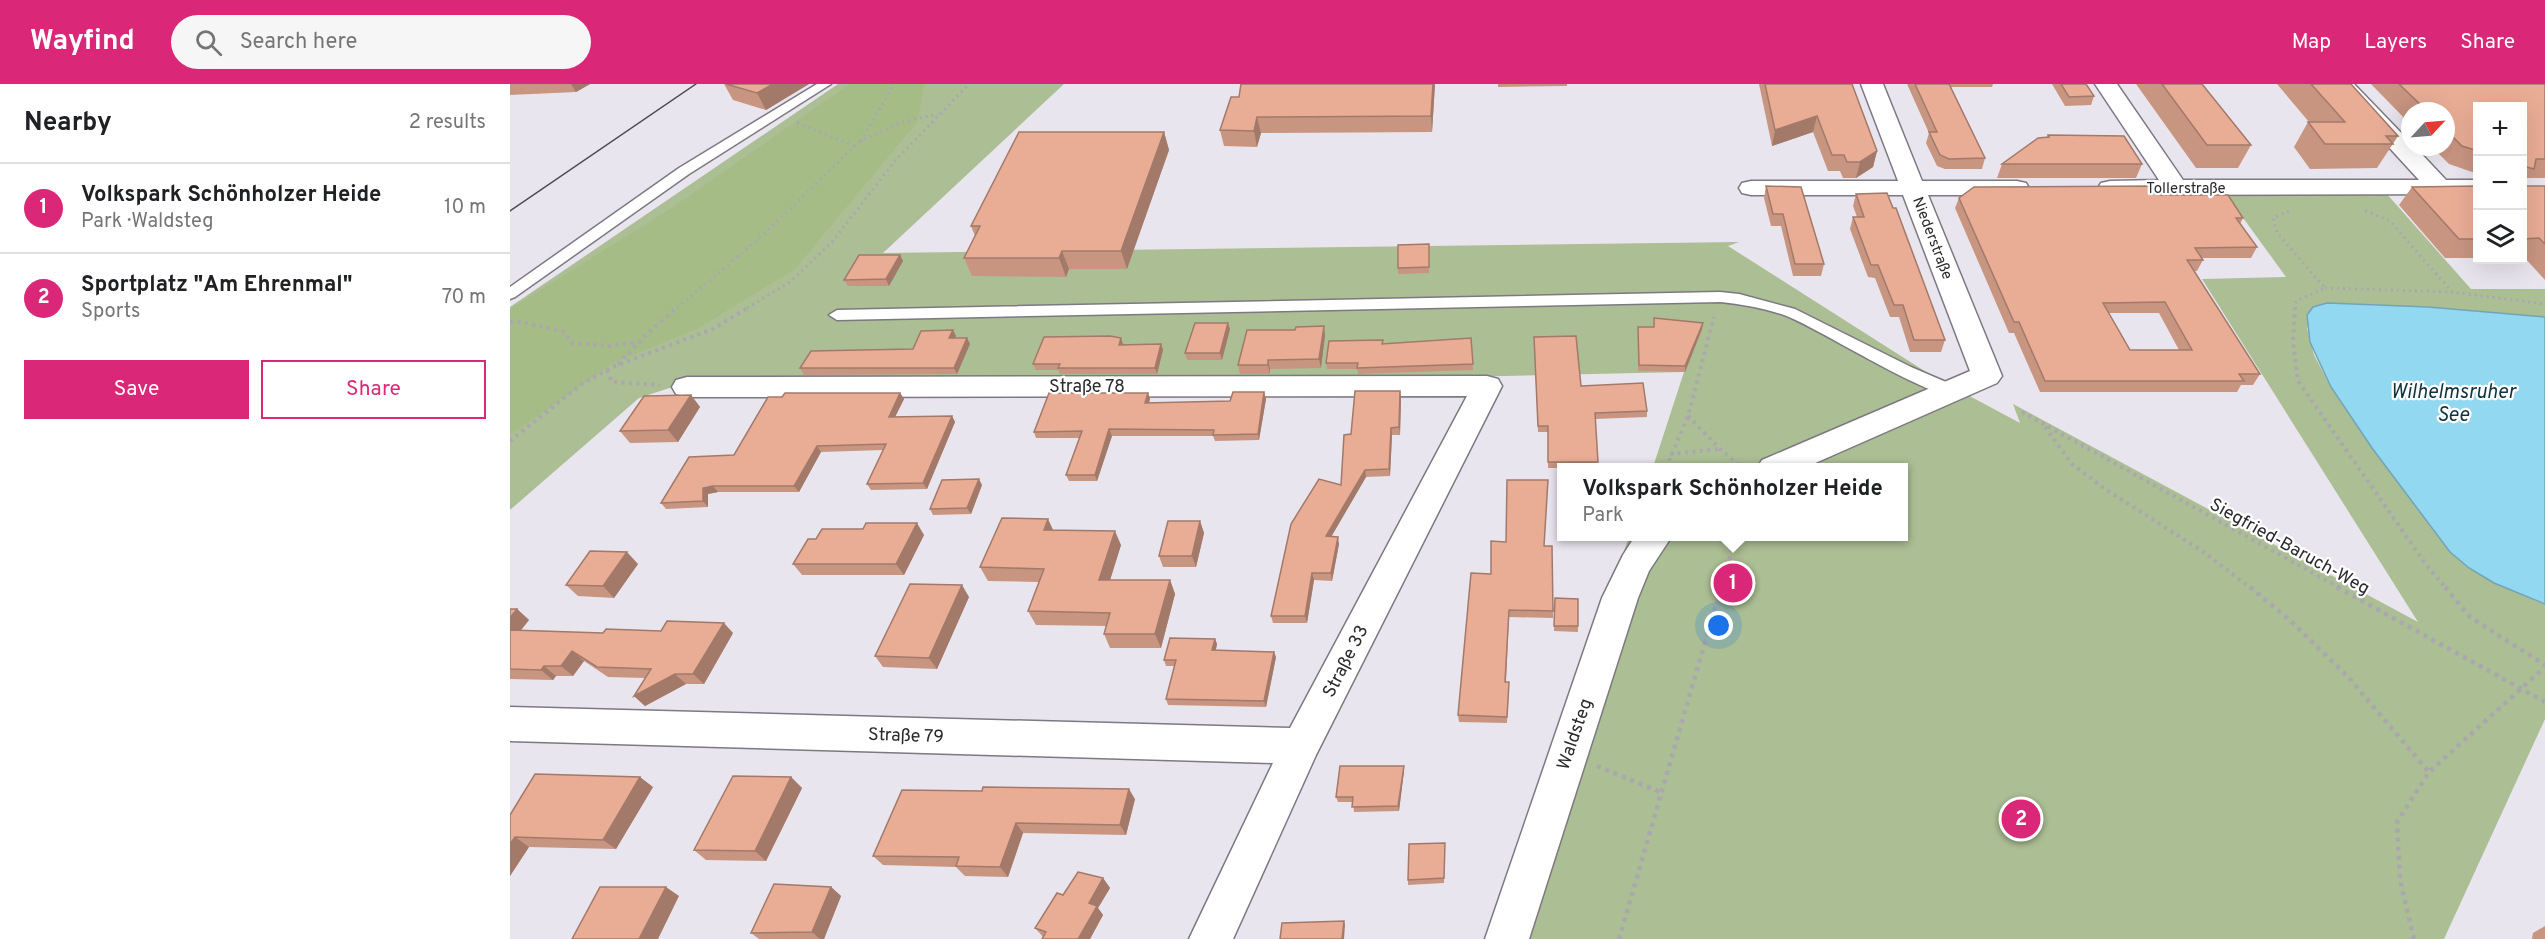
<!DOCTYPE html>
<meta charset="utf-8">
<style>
body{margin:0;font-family:Overpass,sans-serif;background:#f6f6f6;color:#202124}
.controls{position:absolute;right:18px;top:18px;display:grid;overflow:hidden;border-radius:0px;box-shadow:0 6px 24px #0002}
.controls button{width:54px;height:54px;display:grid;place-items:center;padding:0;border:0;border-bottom:2px solid #e0e0e0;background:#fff;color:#202124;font:30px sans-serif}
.compass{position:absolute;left:1891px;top:18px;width:54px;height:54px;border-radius:50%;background:#fff;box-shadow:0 6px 24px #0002;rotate:64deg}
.you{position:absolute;left:1209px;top:542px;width:21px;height:21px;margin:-15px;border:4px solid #fff;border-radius:50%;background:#1a73e8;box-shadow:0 0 0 9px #1a73e833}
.badge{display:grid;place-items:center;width:39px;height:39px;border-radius:50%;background:#db2777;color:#fff;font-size:20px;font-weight:700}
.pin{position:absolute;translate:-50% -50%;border:3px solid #fff;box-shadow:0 2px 6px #0006}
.popup{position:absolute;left:1047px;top:379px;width:351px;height:78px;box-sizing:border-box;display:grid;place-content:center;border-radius:0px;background:#fff;filter:drop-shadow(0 2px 4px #0005);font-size:20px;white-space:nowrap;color:#757577}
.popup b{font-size:22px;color:#202124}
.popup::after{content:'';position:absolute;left:50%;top:100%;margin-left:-12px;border:12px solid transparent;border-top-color:#fff}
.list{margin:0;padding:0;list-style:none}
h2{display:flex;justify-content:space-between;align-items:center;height:78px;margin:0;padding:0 24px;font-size:26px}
h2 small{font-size:20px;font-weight:400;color:#757577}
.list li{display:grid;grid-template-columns:39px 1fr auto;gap:18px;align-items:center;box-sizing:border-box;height:90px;padding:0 24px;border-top:2px solid #e0e0e0}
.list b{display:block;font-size:22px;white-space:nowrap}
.list p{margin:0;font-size:20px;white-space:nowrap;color:#757577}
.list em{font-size:20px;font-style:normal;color:#757577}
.actions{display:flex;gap:12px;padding:18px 24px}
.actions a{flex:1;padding:14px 0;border:2px solid #db2777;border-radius:0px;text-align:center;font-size:21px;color:#db2777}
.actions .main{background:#db2777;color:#fff}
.icon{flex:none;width:33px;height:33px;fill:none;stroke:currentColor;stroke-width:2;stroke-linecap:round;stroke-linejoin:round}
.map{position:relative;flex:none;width:2035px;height:855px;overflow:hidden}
header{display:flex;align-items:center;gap:36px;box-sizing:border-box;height:84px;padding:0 30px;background:#db2777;color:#fff}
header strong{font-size:28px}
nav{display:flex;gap:33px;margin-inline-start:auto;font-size:21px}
.search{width:420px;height:54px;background:#f6f6f6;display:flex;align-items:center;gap:15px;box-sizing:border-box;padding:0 21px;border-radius:33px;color:#757577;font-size:22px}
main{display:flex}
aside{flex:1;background:#fff}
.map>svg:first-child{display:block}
.green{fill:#acbe94}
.forest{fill:#a6bc86}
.water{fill:#91d8f0;stroke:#72a4b6;stroke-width:1.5}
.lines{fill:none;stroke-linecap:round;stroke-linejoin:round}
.service-casing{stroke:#7c7982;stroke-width:3}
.minor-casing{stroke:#7c7982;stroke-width:3}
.path-far2{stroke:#aaa7af;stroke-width:3;stroke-dasharray:2 4;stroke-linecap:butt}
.path-far1{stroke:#aaa7af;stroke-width:4;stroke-dasharray:3 4.5;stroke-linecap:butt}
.path{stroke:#aaa7af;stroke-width:4.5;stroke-dasharray:4 5;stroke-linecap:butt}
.service{fill:#fff;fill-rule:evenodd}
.minor{fill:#fff;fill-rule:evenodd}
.tram{stroke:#4b4a4f;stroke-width:1.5}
.wall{fill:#c89581;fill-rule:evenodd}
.shaded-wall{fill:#a37969}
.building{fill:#e9ad96;stroke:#a37969;stroke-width:1.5;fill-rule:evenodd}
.labels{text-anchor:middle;stroke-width:4.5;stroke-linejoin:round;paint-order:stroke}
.far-street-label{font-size:15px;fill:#2b2a2e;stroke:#fff}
.street-label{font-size:18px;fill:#2b2a2e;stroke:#fff}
.water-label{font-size:20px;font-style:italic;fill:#11333d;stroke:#fff}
</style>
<header>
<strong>Wayfind</strong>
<div class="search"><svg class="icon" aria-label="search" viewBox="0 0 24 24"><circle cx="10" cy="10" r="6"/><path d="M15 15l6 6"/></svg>Search here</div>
<nav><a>Map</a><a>Layers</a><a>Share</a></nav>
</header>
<main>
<aside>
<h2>Nearby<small>2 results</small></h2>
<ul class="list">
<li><span class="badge">1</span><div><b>Volkspark Schönholzer Heide</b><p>Park · Waldsteg</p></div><em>10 m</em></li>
<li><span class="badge">2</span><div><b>Sportplatz &quot;Am Ehrenmal&quot;</b><p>Sports</p></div><em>70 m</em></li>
</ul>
<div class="actions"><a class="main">Save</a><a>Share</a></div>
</aside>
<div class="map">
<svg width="2035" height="855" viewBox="0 0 2035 855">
<rect width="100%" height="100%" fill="#e9e5ef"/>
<!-- green -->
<path class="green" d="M328,0H554L373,169L1229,158L1218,162L1424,293L1510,339L1503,320L1908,538L1692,195L1776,193L1715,109H1876L1961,205H2035V233L1918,223L1817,219L1797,244L1804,271L1821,303L1862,364L1940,467L2024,516L2035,520V635L1934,855H1011L1099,510L1119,453L1394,452V384L1143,383L1174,288L865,295L190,294L129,314L0,426V223Z"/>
<!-- forest -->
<path class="forest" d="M340,0H414L408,37L285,185L187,245L105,278L0,351V225L160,125Z"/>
<!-- water -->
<path class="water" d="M1817,219L1918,223L2035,233V520L1984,499L1959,484L1940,468L1862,364L1821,303L1800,258L1797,231L1803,223Z"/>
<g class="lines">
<defs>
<path id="service" d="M307,0H321L179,90L5,213L0,215V203L169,84Z
M1210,208L1229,210L1285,225L1401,283L1450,304L1452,308L1450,312C1425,319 1306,242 1274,231C1253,224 1231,220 1210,218L327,236L319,231L327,226Z"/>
<path id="minor" d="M1351,0H1373L1412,97H1507L1516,99L1519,104L1516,109L1507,111H1418L1492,292L1487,299L1294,384H1247L1252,376L1460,287L1393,111H1241L1232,109L1229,104L1232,99L1241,97H1388Z
M1585,0H1607L1673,96H1909L1821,0H1844L1900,58V63H1905L1936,96H1968V110L1600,111L1591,109L1588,104L1591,99L1600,97L1649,96Z
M977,292L988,295L992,302L806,671L723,855H679L763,679L0,657V623L780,644L957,312L177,313L166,310L162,303L166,296L177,293Z
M1125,452H1162L1139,487L1128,514L1019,855H975L1092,514L1113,471Z"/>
</defs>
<!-- service casing -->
<use href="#service" class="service-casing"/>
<!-- minor casing -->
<use href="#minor" class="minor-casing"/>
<!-- path-far2 -->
<path class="path-far2" d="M287,39L345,62
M351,57L384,0
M1779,127L1763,134L1767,149L1815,204L1786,217L1785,224
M1855,127L1880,137L1942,208L2035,220
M1815,204L1941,208
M167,224L253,151L349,58L392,38L428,30
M237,224L280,198L322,158L385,77L459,0"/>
<!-- path-far1 -->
<path class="path-far1" d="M1785,223L1783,257L1788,297L1917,482L1936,504
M0,238H12L54,248L62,259L99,262L129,258
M108,280L142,245L168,223
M97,286L102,298L150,301
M1512,328L1830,504
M1178,332L1210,365L1233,384
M1535,343L1562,380L1595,405L1692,467L1741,504
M0,357L73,299L105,282L203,245L239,223
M1160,370L1209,365
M1156,384L1178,332L1204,233
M1211,504L1226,452"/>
<!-- path -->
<path class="path" d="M1740,503L1783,539L1839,594L1919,688
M1827,503L2035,618
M1935,503L1960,533L2035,581
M1087,682L1150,708
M1109,855L1211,503
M1904,855L1890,796L1887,738L1919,688L2035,583"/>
<!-- service -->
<use href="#service" class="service"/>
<!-- minor -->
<use href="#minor" class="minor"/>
<!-- tram -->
<path class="tram" d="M0,127L186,0"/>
</g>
<!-- wall -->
<path class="wall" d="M0,0H80L66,8L0,11Z
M214,0H299L256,26L223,16Z
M925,0L922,48L751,49L747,63L714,62L710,46L729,13Z
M988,0H1057V2L988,3Z
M1249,0H1342L1367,67L1363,83L1346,94H1333L1330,87H1318L1303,48L1262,62Z
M1397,0H1483L1482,3H1441L1475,74L1472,85H1435L1427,82L1416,59L1419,49Z
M1542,0H1576L1584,12L1581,21L1555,22Z
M1626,0H1692L1741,61L1728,84H1686Z
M1767,0H1841L1888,52L1867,84L1800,85L1784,63L1798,38H1799Z
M1861,0H2035V94H2017L2013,100V22H1968V90L1939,80L1922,63H1936V27H1900V40Z
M654,48L659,66L617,185H559L556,193L462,192L454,174L465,152L461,142Z
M1538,51L1632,80L1626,94H1487L1492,80L1537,53Z
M1256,102L1314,180L1311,192H1283L1271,142H1261L1254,114Z
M1968,102V174H1935L1889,121L1902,103Z
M2013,102H2035V196L2014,173H2013Z
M1346,110L1435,256L1431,268H1400L1389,233H1380L1365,194L1358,193L1340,145L1343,133H1347L1343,122Z
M1648,111L1733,134L1730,140L1747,163L1741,174H1691L1693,176L1687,187H1684L1750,290L1743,301H1731L1727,308H1530L1504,249H1499L1445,124L1449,114ZM1599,229H1649L1669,266H1620Z
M919,160V189L888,190V184Z
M390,171L393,177L379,202H338L334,196Z
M1128,243L1192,245L1175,288L1128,287Z
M720,245L712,276H677L675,269Z
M443,246L446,252L445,254H457L460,260L447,290L294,291L290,284L403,265Z
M815,251L811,284L760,285V290H730L728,281Z
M1024,253L1071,302L1137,327V333L1085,335L1088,384H1038V348H1028Z
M961,254L963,286L848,290L847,285H817L816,279L873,260Z
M613,260V261L651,260L653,266L647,290H550L548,286H526L523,280Z
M890,307L891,314L890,351H882L880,392L856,393L821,453L829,460L822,497L804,496L797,539H763L761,532L831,401L841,350Z
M754,308L756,315L749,356L705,357L703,352H602L587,397H559L556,391L570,354H526L524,348L638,309L640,315L639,319L720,317Z
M390,309L394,315L385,333L442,332L445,338L417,405L361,406L357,400L373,366L311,368L289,408H208L198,410V423L156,425L151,419L224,371Z
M181,311L190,323L168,358L120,359L110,347Z
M472,401L461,430L423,431L420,425Z
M690,437L694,449L686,483H653L649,472Z
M353,445L414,451L394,491H292L283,480L306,455Z
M543,446L611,461L600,496H660L665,510L651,564H600L594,550L596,542L526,541L518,527L529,498L478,497L470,483Z
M1034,462L1043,527V534L999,533L996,598L999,605L997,639L949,638L948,631L981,490Z
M128,480L104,514L68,512L56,501Z
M459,513L427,585L373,583L365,572Z
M1045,514L1068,515V548L1044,547Z
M0,525H7L19,536L11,546L93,549L151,547L223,549L194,600H176L135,622L124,612L135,594L98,593L74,577L63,592H46L43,596L0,595Z
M705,555L707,560L706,566L766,573L756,623L658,621L656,615L665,582H656L654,576Z
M894,687L889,727L844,728L843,718H828L826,713Z
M281,693L292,704L256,777L196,776L184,766Z
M143,703L106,765L19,763L0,792V731Z
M392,706L625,715L616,751L513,749L498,793L455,792L446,783L373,781L363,772Z
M935,759L934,799L898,801V796Z
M593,794L600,804L588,824L593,831L580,855H532L533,853L525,844L553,811Z
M321,803L331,812L314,855H249L241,849Z
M2035,842V855H2022L2023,849Z"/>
<!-- shaded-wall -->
<path class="shaded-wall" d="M61,0H80L66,8Z
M263,0H299L256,26L247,9Z
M923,0H925L922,48L921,32Z
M1307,32L1303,48L1262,62L1265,46Z
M747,33L751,49L747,63L744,47Z
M654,48L659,66L617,185L611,167Z
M1367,67L1363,83L1346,94L1350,78Z
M552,167L559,185L556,193L549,174Z
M390,171L393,177L379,202L376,195Z
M718,239L720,245L712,276L710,269Z
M1193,239L1192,245L1175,288V282Z
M814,242L815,251L811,284L809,275Z
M443,246L446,252L442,261L439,254Z
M457,254L460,260L447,290L444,284Z
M611,254L613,260L611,267L609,261Z
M651,260L653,266L647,290L645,284Z
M758,276L760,285V290L758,281Z
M890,307L891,314L890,351L889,343Z
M754,308L756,315L749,356L748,350Z
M390,309L394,315L382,339L379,333Z
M638,309L640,315L637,325L635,319Z
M181,311L190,323L168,358L158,346Z
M442,332L445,338L417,405L413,399Z
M881,344L882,351L880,392L879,385Z
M599,345L602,352L587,397L585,391Z
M307,362L311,368L289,408L284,402Z
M855,386L856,393L817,460L816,452Z
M469,395L472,401L461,430L457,424Z
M203,402L208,408L198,410V423L193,417V404Z
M538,435L545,450L534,446Z
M690,437L694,449L686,483L682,472Z
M407,439L414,451L394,491L386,480Z
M605,447L611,461L596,509L589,496Z
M828,453L829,460L822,497L821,489Z
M117,468L128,480L104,514L93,502Z
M802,489L804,496L797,539L795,532Z
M660,496L665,510L651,564L645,550Z
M452,501L459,513L427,585L419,574Z
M7,525L19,536L3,556L0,553V534Z
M214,539L223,549L194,600L183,590Z
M705,555L707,560L704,572L702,566Z
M62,567L74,577L63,592L51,582Z
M764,568L766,573L756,623L754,617Z
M34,582L46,592L43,596L31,586Z
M165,590L176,600L135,622L124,612Z
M894,682V687L889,727L888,722Z
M130,693L143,703L106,765L93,756Z
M281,693L292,704L256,777L245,767Z
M619,705L625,715L616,751L610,741Z
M506,739L513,749L498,793L490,783Z
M5,753L19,763L0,792V760Z
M593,794L600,804L588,824L593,831L580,855H568L579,819Z
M156,803L169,812L148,855H129Z
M321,803L331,812L314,855H310L302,848Z
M834,837L835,841L834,855H832Z"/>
<!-- building -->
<path class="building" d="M216,0H263L247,9Z
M731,0H923L921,32L747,33L744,47L710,46L721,13H729Z
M1255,0H1342L1367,67L1350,78H1337L1334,71H1322L1307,32L1265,46Z
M1405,0H1439L1475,74L1439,75L1430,71L1419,48H1427Z
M1551,0H1576L1584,12L1559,13Z
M1652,0H1692L1741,61H1697Z
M1801,0H1841L1888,52H1876L1883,60H1815L1798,38H1835Z
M1889,0H2035V75H2026L2024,85L2013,82V22H1968V67L1952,62L1936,46V27H1917Z
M509,48H654L611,167H552L549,174H454L470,142H461Z
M1538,51L1614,52L1632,80H1492L1528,54L1539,53Z
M1256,102L1291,103L1314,180H1285L1273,130H1263Z
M1643,102L1648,111H1718L1733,134H1726L1747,163L1685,164L1693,176H1677L1750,290H1729L1734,297H1535L1509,238H1504L1449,114L1464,103ZM1655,218L1682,266H1620L1593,219Z
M1968,102V155H1949L1902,103Z
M2013,102H2035V160L2029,154L2013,155Z
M1377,109L1383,124H1386L1435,256H1404L1393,221H1384L1368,181H1361L1343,133H1354L1346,110Z
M919,160V183L888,184V161Z
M349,171H390L376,195L334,196Z
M1144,234L1193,239L1175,282L1129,281L1128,243H1144Z
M685,239H718L710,269H675Z
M814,242L809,275L758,276V281H728L737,246H785L786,243Z
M443,246L439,254H457L444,284H290L301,267L403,265L411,247Z
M600,252L611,254L609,261L651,260L645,284H548L550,280H523L534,253Z
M1066,252L1071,302L1133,299L1137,327L1085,329L1088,378H1038V342H1028L1024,253Z
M961,254L963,280L847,284L848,279H816L819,257L873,256L872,260Z
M845,307H890L889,343L881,344L879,385L855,386L816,452L828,453L821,489H802L795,532H761L781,440L809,395L831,401L834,351L841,350Z
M723,308H754L748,350L703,351L704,346L599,345L585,391H556L572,347L524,348L539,309H638L635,319L720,317Z
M275,309H390L379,333L442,332L413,399L357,400L376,360L307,362L284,402H203L193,404V417L151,419L179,373L224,371L258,313H272Z
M181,311L158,346L110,347L134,312Z
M469,395L457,424L420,425L432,396Z
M997,396H1038L1034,462H1042L1043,527L999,526L995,598H999L997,633L948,631L961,489L981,490V457L996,458Z
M492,434L538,435L534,446L605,447L589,496H660L645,550H594L600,529L518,527L534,485L470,483Z
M658,437H690L682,472H649Z
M356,439H407L386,480H283L298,455H306L312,445H353Z
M80,467L117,468L93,502L56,501Z
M400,500L452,501L419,574L365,572Z
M1045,514L1068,515V542H1044Z
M0,525H7L0,534Z
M157,537L214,539L183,590H165L124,612L141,585L87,583L62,567L51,582H34L31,586L0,585V546L93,549L96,545L151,547Z
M660,554L705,555L702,566L764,568L754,617L656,615L666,576H654Z
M830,682H894L888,722L842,723L843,713H826Z
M25,690L130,693L93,756L5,753L0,760V731Z
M223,692L281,693L245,767L184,766Z
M473,703L619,705L610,741L506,739L490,783L446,782L449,773L363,772L392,706L472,707Z
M935,759L934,794L898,796L899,760Z
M568,788L593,794L579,819L587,822L568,855H532L536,848L525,844L547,809L553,811Z
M264,800L321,803L302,848L241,849Z
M90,803H156L129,855H62Z
M834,837L832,855H770L772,839Z"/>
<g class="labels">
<!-- far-street labels -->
<g class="far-street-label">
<text x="1676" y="109">Tollerstraße</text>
<text transform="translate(1423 154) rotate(69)" y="5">Niederstraße</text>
</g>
<!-- street labels -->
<g class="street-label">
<text x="577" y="308">Straße 78</text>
<text transform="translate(1780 462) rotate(29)" y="6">Siegfried-Baruch-Weg</text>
<text transform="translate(835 577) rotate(-63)" y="6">Straße 33</text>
<text transform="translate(1064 650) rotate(-71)" y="6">Waldsteg</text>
<text transform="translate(396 651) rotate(2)" y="6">Straße 79</text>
</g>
<!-- water labels -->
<g class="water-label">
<text x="1943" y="314">Wilhelmsruher<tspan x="1943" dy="23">See</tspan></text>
</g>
</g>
</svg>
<div class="controls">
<button>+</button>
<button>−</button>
<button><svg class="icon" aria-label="layers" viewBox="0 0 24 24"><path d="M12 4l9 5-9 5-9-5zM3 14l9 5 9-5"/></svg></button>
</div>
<svg class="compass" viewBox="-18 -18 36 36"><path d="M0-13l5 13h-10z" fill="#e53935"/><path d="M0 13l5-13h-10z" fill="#757577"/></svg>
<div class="you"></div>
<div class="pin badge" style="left:1223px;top:499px">1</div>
<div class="popup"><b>Volkspark Schönholzer Heide</b>Park</div>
<div class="pin badge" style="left:1511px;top:735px">2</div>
</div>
</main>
